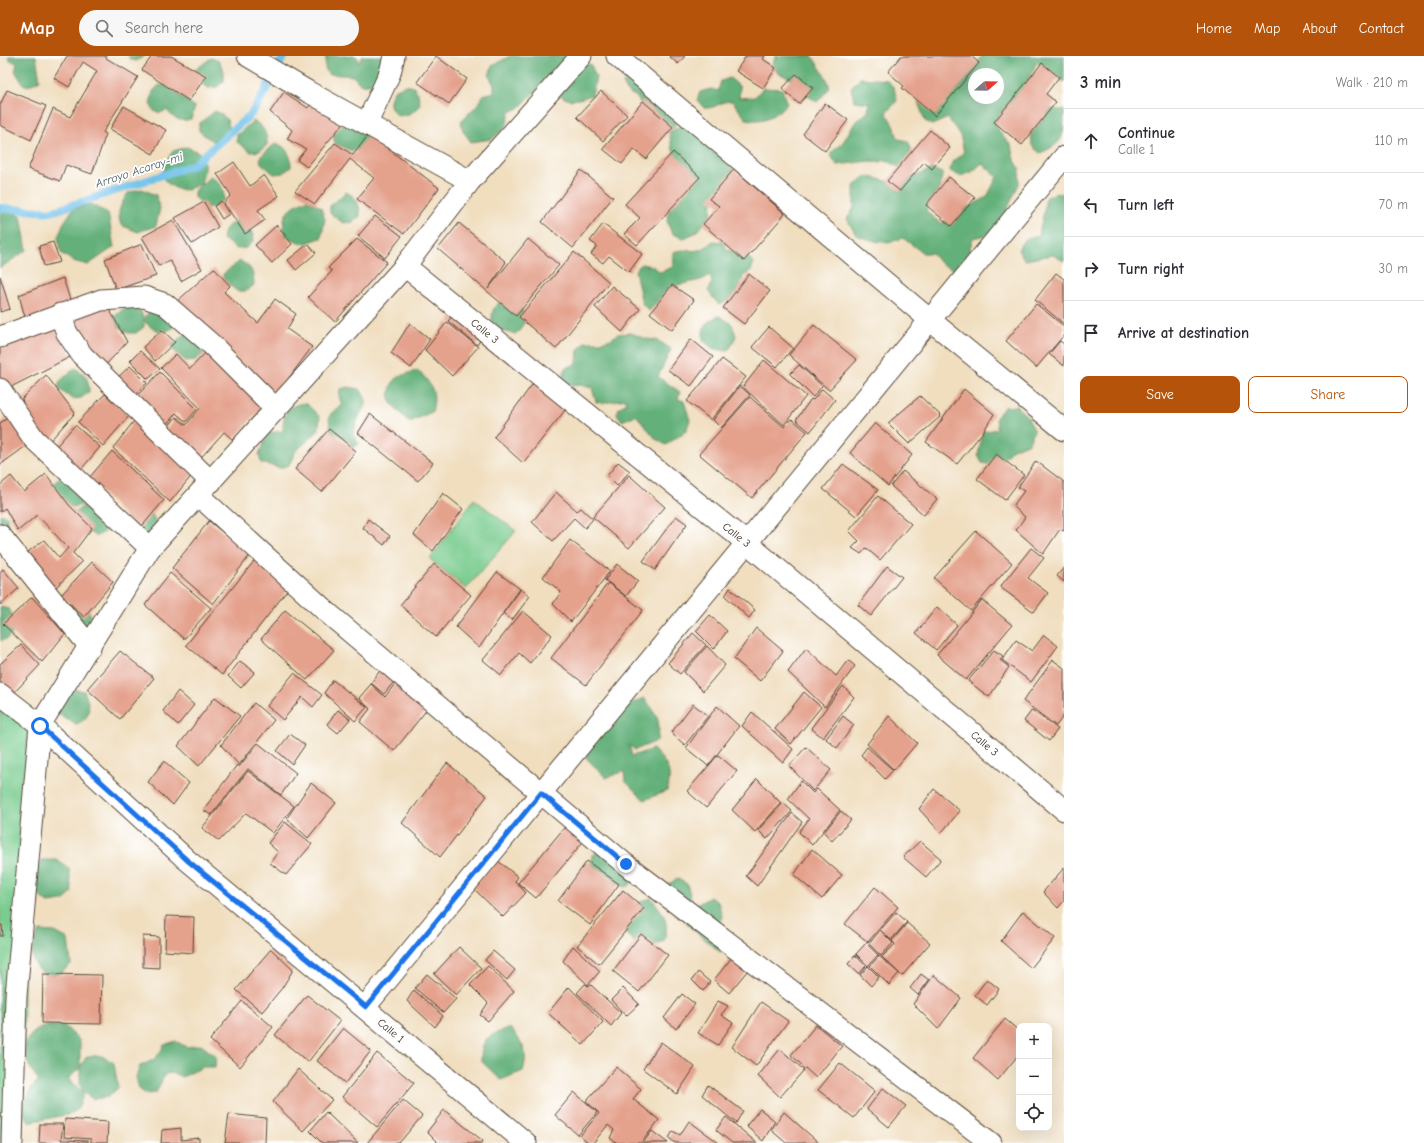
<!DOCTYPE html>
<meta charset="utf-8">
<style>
body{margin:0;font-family:"Comic Neue",sans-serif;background:#f7f7f7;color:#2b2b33}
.controls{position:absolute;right:12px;bottom:12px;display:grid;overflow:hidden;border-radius:8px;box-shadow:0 4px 16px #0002}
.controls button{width:36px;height:36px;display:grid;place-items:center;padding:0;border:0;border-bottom:1px solid #e1e1e2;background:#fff;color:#2b2b33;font:20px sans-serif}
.compass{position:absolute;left:968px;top:12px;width:36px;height:36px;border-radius:50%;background:#fff;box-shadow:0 4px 16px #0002;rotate:70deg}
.stop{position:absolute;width:12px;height:12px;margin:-9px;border:3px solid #1a73e8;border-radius:50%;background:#fff}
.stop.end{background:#1a73e8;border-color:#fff;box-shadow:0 1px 4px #0008}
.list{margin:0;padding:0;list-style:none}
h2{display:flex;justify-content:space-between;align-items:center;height:52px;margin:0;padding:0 16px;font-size:17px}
h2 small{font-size:13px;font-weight:400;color:#7c7c81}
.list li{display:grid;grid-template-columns:26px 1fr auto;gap:12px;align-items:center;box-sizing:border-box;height:64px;padding:0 16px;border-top:1px solid #e1e1e2}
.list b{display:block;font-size:15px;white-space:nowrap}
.list p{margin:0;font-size:13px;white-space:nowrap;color:#7c7c81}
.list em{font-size:13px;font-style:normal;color:#7c7c81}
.actions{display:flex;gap:8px;padding:12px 16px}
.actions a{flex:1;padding:9px 0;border:1px solid #b45309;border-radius:8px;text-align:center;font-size:14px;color:#b45309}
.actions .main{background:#b45309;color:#fff}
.icon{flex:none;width:22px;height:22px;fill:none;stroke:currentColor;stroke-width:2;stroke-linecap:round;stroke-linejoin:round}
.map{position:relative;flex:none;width:1064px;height:1087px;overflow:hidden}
header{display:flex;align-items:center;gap:24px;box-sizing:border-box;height:56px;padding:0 20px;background:#b45309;color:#fff}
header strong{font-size:19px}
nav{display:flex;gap:22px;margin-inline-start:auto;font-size:14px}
.search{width:280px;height:36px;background:#f7f7f7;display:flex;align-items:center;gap:10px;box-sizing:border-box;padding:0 14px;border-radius:22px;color:#7c7c81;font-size:15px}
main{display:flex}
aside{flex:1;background:#fff}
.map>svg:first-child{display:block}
.green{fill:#7acc8f;stroke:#5a7b56}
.forest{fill:#63b07a;stroke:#4f6d4c;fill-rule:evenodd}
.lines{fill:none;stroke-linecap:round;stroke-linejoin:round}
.stream{stroke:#6fc1ea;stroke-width:8}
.building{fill:#e4a18c}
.street-casing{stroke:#564536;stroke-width:23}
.street{stroke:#fff;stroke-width:21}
.route{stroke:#1a73e8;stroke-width:5}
.labels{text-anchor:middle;stroke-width:3.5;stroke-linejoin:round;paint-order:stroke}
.street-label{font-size:11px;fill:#3b2a1e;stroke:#fff}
.water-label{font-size:12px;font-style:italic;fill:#4d5f65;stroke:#fff}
</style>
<header>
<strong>Map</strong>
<div class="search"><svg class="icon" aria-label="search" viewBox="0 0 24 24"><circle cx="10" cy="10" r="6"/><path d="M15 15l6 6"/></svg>Search here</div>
<nav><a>Home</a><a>Map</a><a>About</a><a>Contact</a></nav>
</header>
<main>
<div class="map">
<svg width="1064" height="1087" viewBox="0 0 1064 1087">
<rect width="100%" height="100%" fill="#fff"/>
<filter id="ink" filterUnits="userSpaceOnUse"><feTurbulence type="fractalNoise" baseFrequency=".025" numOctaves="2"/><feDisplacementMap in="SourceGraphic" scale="8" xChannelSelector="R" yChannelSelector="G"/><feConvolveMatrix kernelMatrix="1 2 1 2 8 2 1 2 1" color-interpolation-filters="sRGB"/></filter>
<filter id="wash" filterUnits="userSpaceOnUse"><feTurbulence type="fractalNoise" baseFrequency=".012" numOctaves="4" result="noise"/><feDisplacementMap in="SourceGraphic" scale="16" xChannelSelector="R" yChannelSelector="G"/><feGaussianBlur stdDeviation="0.9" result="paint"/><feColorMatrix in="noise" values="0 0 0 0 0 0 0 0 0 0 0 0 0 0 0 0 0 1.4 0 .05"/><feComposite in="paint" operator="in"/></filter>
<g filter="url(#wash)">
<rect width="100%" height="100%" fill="#f0debf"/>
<!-- green -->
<path class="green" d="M474,443L516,475L466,533L430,503Z
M0,640L28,669L22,1087H0Z"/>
<!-- forest -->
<path class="forest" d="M8,0H36L40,24L28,30L23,28L15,15L17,7L10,4Z
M128,0H145L135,5L130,3Z
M326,0H356L358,2V8L363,0H388L381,26L361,29L353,20L328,18L325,12Z
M510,0H567L564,6L578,2L591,9L596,21L592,39C566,48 563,45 547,23L519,52L510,56L506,71L492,83L471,86L463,75L461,65L479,47L483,39L494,36V29L489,20L492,10Z
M776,0H812L826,21L830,32L817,46L802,36L791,23L778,17L772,9Z
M982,0H1064V26L1051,15L1037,6L1027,26L994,66L1001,78L1011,89L1013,101L1020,113L1019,128L1000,169L986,179L973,182L965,208L954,214L940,207L932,197H923L903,182C885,189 874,186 856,179L847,163L854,152V130L866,120L887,125L900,135L910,123L932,113L943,117L939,132L926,149L927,156L940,167L955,165L967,152L987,141L997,121L982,107L972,116L960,120L950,115L952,106L964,96L960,79L948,62L932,69L925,65L918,46C926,45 934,45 941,43C959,38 973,15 982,0ZM974,18H998V42H974Z
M211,2L219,5L224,16V25L217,31L208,32L194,22V15Z
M629,20L679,64L673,71L669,73L642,50L636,40L628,37L623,27Z
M730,22L740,31L739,42L755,41L763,32L782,33L787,48C776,60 762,67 746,63L732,45C719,45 716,53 704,52L697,44L700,36L711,33L718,35L721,25Z
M860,22L887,24L894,32L897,45L886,57L894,70L898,83L908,85L911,92L909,104L899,111L886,104L880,106L869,105L837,109L830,98L843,86L856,65L868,56L869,47L854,45L851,31Z
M159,29L168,30L195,51L191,63C181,67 172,62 167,54L160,57L154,55L150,48L153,35Z
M406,29L414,31L418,38L420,48C414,57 409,59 398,60C388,51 388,46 394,34Z
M1051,53L1064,54C1064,82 1064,87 1040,97L1032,90L1031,78Z
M215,55C227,60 230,66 229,78L222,85H212L199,75V68Z
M342,56L370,59V89L352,95L335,87L333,80Z
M253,65C264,70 267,77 267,89L260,95L251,96L237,86V79Z
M682,69L704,83L713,96L718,97L734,113L712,145L711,159L697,176L684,182L672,178L667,165L669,155L685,122L672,92L669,76Z
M276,87C288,92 291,99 291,111L283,117L274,118L261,107L260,101Z
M187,91L200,97L205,110L201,128C195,130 188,134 182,134C178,134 174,131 170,129C156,120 166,106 173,95Z
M210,121C221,126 224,132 224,144L216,151H207L194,141V135Z
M142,133L156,139L160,152L156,170L138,176L121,169C116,155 121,149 128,137Z
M346,136C357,141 360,148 360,160L353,166L343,167L330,157V150Z
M1056,137L1062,138L1064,137V205L1053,199L1025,204L1018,194C1023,183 1027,180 1039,181C1040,167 1046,155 1045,142Z
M307,144L321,151L325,163L321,182L303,188L286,180C278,160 290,150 307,144Z
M90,148L108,157L114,191L88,209L73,205L61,197L58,182L63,168L73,153Z
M0,151H2L21,160L27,194L0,212Z
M239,163C251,168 253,174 253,186L246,192L237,193L223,183C223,172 230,168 239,163Z
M713,185L723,186L727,194L743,198L754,206L751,215L743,220C739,234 732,244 719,249L708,235L712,226L710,219L701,224L669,231L649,255L642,248L635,214L642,208L654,211L660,216L673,211V196C693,190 693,202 713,185Z
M240,205C251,210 254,216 254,229L246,235H237L224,225L223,218Z
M508,243L521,251L526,263L520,274L515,278L502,275L492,267C491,253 495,247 508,243Z
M130,247C141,252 144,259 144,271L136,277H128L114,267V261Z
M154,252L175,270C162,280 157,277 145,266V260Z
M719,260L732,268L736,280L731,291L726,295L712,292L703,284C702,270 706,265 719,260Z
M189,274L203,288V298L195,304L186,305L173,294V288Z
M631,277L646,283L657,284L671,293L658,321L680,336L678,343L684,345L690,364L686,375L666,389L656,383L636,359L622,365L617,358L618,352L627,347L626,343L603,347L596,346L592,332L580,329L571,330L562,322L565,312L577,308L578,294L585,286H600L611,283L618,278Z
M75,312C86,317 89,324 89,336L81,342L72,343L59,333V326Z
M418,314C432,329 437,336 432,356L409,366L390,346C388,322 397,321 418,314Z
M348,331L360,333C371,350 365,347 359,361C356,367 355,373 353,379L359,388L352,392L349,384L331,375C328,358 327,359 342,350L339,340L340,333Z
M306,347L320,361L318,375L295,396L289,409L280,412L261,407L259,398L268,377L283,375C283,356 287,349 306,347Z
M1016,350L1028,361L1034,375L1028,388L1013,393L1001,405L988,408L982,407L978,399L983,376L997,373L996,362L1004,351Z
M66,415L87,440L81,449L73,451L56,442L51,430Z
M88,445L110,459C110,471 108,476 96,480L78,470L73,459Z
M136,455L152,458L157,469L144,491Z
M0,458L7,460L8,471L0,475Z
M71,547L87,551L92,562L93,572L79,583L60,573L56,561Z
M0,551L9,553L14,564L15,574L8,582L1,585Z
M68,632L84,635C90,649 93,662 76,668L58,658Z
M644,642C657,658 662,665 657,685L635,694L629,689L632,700L653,693C667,708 673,714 667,735L644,744L625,725L624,715L606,722L587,703C586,678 594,678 615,670C614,652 629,648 644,642Z
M605,790L635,821L629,830L623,831C618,828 615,824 611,820C606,816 597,812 591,808L593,799Z
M42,804H57L69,812L72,837L63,845L48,847C30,836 32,820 42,804Z
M678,823L687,828L692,845L688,854L710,841L718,846L722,860L721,872L730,891L720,896L689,870L662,831Z
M651,842C664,857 670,865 664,885L642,894L623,875L630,850Z
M40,875L55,876L68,883L71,908L61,917L46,919C28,907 30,892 40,875Z
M44,970H65L80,985V1011L87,1000H102L114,1007L118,1032L108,1041L93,1043L84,1037L78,1053L71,1058L29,1066L22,1055L32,1031L39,1024C30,1014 19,996 29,982C31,977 39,973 44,970ZM80,1012V1029L83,1036L68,1023Z
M510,972C523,987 529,995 523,1015L501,1024L481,1005C481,980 489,980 510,972Z
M175,985L187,991L201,989L216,1000L215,1011H203L182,1021L173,1017L165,1018L156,1037L146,1038L139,1033L136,1021L140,1010C154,1004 157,1003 164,989Z"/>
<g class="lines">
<!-- stream -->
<path class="stream" d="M0,152L51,156L193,109L250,59L258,48L284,0"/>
</g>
<g id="blocks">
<!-- building -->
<path class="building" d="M67,0H106V2L138,21L103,76L106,78L92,118L66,109L60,125L28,113L53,53L70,61L97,15L83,6L69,31L54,22Z
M152,0H171L206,20L189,45L142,14Z
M436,0L467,23L449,48L417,26Z
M669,0H685L678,8Z
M746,0H765L763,3L776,12L763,32L736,15Z
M901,0H971L979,7L935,60L902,32L904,30L888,16Z
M1042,7L1059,21L1046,38L1056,46L1022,89L994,66Z
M796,18L813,32L799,48L782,33Z
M7,34L46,50L31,84L0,69V49Z
M601,35L627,59L603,85L577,61Z
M284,36L308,52L314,43L346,64L307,111L297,104L306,93L287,83L292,74L270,56Z
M643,45L673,71L646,103L634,93L622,108L603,93Z
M825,47L848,64L825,95L803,78Z
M124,50L166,74L153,98L110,73Z
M930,74L950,92L932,113L924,106L900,135L887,125Z
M369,78L439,132L404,178L357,143L374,122L350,103L315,148L295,135L335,87L353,99Z
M673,96L700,121L637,189L624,178L640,162L625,148Z
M234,106L250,130L264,119L279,140L258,154L265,164L245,178L224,147L231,139L217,118Z
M734,113L785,158L744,205L703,168L719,150L709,143Z
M581,114L613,141L573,192L542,166Z
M949,121L975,142L951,170L926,149Z
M221,145L229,158L222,163L214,150Z
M204,146L218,171L192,188L175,162Z
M375,160L402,180L385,202L358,180Z
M173,164L202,213L181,225L170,204L159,210L142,181Z
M459,167L506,206L488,233L528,183L559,209L516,260L438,193Z
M603,168L642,198L629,216L609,200L603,207L591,198L597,190L590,185Z
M277,169L292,188L272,207L255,189Z
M357,183L387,206L335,266L308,241L332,215L328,212Z
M53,186L60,206L44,210L39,190Z
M142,188L156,220L116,234L105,203Z
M308,188L316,197L296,214L288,204Z
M574,196L609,226L556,293L519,261Z
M214,212L230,230L224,236L258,267L275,243L296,258L287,273L312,291L276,339L173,249Z
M1056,217L1064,223V268L1035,244Z
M749,218L770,235L744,268L723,252Z
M0,220L10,253L0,256Z
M63,222L71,247L26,265L19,239Z
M672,229L694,244L672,274L650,257Z
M612,230L640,253L622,276L595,251Z
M1036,248L1064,270V279L1036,312L1006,285Z
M107,249L127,286L102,313L69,266Z
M454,258L483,280L477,289L448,265Z
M447,266L478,291L452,320L425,294Z
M410,267L430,283L411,312L391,297Z
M814,269L857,304L829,334L789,299Z
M54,271L72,300L5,334L0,324V291Z
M769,271L793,292L777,311L752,291Z
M162,274L175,286L155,305L143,291Z
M691,283L713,301L691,330L668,314Z
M1060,285L1064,288V310L1049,298Z
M209,293L264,349L233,384L224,376L197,406L165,375L176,361L186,369L200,352L161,312L176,298L190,313Z
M140,295L160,313L148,323L130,305Z
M722,303L746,321L711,364L687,345Z
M764,304L806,340L784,369L743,331Z
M799,309L822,330L813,341L790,318Z
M130,310L147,327L131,342L114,325Z
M160,316L197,353L186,366L176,357L163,373L134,343Z
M46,319L75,357L48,387L28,365L22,343Z
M534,326L566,353L523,407L494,381Z
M740,330L750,339L721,372L713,364Z
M822,333L835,344L810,376L796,364L811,343L813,344Z
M964,333L994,358L983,376L957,408L926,386Z
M105,338L129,360L103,390L78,366Z
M920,340L941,360L909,388L888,367Z
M750,341L784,371L792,363L807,376L752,442L699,398Z
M370,358L433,407L418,425L358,377Z
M9,361L30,387L0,409V367Z
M134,365L193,418L170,446L113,392Z
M875,367L912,399L888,430L850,397Z
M75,369L100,391L78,417L53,394Z
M329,373L356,395L322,436L295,413Z
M112,395L164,444L138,475L89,422Z
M996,398L1024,419L1005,444L977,423Z
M1036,405L1064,426V475L1060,473L1043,498L1016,474L1025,461L1013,450L1024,435L1018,431Z
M618,406L630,415L617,430L607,420Z
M843,408L878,434L856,460L823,433Z
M903,415L937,443L924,459L891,430Z
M46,418L69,449L92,472L73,497L82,506L50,537L21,501L44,484L59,502L68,492L37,459L18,475L5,452L0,456V429L11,420L24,436Z
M629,419L665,451L629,492L593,461Z
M556,436L577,455L581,452L593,463L585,472L574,462L553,485L532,466Z
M443,437L463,453L433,495L414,479Z
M878,440L911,468L880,504L866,492L861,498L852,492L859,485L849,475Z
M676,460L687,468L655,514L643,505Z
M368,463L390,480L384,489L363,472Z
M209,465L250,499L213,548L172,512Z
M976,475L1012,507L971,555L934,522Z
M570,484L610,515L571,566L553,548L561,536L543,521Z
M1031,492L1044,502L1028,522L1048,537L1034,556L1000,531Z
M255,504L289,532L222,619L186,589Z
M92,506L113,526L84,561L61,539Z
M434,508L471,539L436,581L400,549Z
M617,508L638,525L626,540L605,524Z
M887,510L902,521L871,560L858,549Z
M1064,511V526L1057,520Z
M3,513L19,532L0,549V516Z
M497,516L520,533L479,592L456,571Z
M170,517L211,552L184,583L145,549Z
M608,527L643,554L586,629L551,602Z
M730,532L755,554L749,562L725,540Z
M521,533L530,540L512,564L503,557Z
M32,541L65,578L42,606L3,568Z
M982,544L1012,569L966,624L937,599Z
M937,551L957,569L936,594L916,577Z
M285,554L334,594L307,624L261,583Z
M523,555L552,579L530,607L519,597L501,619L483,604Z
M710,559L727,575L714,593L696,575Z
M756,572L783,595L760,625L734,603Z
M693,577L706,589L680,618L668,607Z
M1044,579L1058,590L1031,626L1002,604L1016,584L1032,595Z
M21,589L40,609L10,641L0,629V608Z
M707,590L725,609L703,635L684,616Z
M806,592L836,620L848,604L855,610L825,651L788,616Z
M994,594L1003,600L1000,604L1009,611L989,641L968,625Z
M120,595L154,622L120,663L87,633Z
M1053,604L1064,612V659L1056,670L1023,645Z
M240,605L255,616L241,632L228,620Z
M384,609L398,621L384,638L371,627Z
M294,617L322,639L313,651L302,641L283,664L267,650Z
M333,624L367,651L355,665L324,637Z
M397,625L428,652L394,695L360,666L370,653L359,642L371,628L385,641Z
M843,630L854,641L823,682L811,672Z
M178,635L194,649L178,669L163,655Z
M804,636L821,651L791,688L775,673Z
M215,641L240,660L199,710L178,690Z
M254,647L274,664L239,709L221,689Z
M693,648L708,660L685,689L671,677Z
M717,650L739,670L708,710L686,692Z
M338,654L350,663L338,677L327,668Z
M1032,654L1058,673L1049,685L1024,665Z
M752,656L793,693L783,707L742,670Z
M843,660L854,669L837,692L826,683Z
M889,660L917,687L894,714L867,688Z
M290,678L305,689L292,708L277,695Z
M258,687L296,717L281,739L248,713L211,759L203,754L237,709L239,711Z
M806,691L831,714L813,735L789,710Z
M867,691L893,714L885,723L861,699Z
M718,699L737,715L706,752L687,735Z
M164,705L189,727L173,749L148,726Z
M447,707L487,740L440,801L402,767Z
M248,715L294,750L273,777L246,757L219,785L202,772Z
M757,723L781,747L755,776L732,754Z
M801,725L813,737L817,733L840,754L812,789L799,776L809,763L788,743Z
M311,727L336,747L308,782L287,762Z
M934,733L960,755L941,777L919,753Z
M783,747L792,755L767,783L758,774Z
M841,755L851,764L832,785L824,776Z
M792,757L802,766L757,830L746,820Z
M285,766L312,788L286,819L270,807L278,796L268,787Z
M569,766L587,781L536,842L518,827Z
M920,785L941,803L926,821L903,801Z
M812,793L842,819L822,843L794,819Z
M497,804L518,821L515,825L526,837L503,861L473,832Z
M587,805L619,828L590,869L558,845Z
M1064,812V845L1058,852L1043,836Z
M875,831L898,851L868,886L845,868Z
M623,834L644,852L599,908L577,890Z
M1023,855L1055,882L1031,912L1001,885Z
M896,856L907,866L891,884L880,874Z
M166,860L194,861L193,897L165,895Z
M907,867L930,887L902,920L882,901L895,888L892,885Z
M0,869H2L3,880H0Z
M880,874L893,887L881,900L869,888Z
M641,878L668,899L639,936L613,915Z
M143,880L159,881V912L143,911Z
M866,887L878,899L868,910L856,898Z
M573,890L600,915L588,929L563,905Z
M459,891L481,912L456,939L434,918Z
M271,893L293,914L282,932L262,956L236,934Z
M493,895L515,914L507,924L485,904Z
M855,899L866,910L859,918L848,908Z
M879,900L899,917L889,929L870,910Z
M732,901L748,914L729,937L714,924Z
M488,910L514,935L488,965L480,959L488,947L470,929Z
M868,910L879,921L871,930L860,919Z
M698,916L710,926L703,935L692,924Z
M43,918L102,919L101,968L42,967Z
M427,918L456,943L443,957L415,932Z
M921,918L929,924L918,939L910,932Z
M934,919L961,942L938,973L913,948Z
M987,923L999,933L987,949L975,939Z
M585,928L588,930L591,929L621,957L611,970L577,937Z
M569,931L603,966L583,989L548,957Z
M623,932L639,948L626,960L611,944Z
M414,934L443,960L435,971L407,945Z
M682,938L695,948L676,973L664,962Z
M307,939L340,965L308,1006L275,979Z
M242,945L273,971L240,1011L210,984Z
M718,945L728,950L721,959L733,967L718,989L698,977Z
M761,946L788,965L756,1010L732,991Z
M1005,963L1019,975V998L998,1024L973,1002Z
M816,969L842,990L816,1022L791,999Z
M343,972L371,995L345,1027L317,1005Z
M661,986L695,1011L677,1038L643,1013Z
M780,993L804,1014L780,1041L758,1020Z
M377,997L414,1027L377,1071L342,1041Z
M840,1007L875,1035L854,1062L818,1034Z
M616,1011L641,1033L633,1043L659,1064L641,1087H616L610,1082L614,1074L608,1069L593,1087H588L580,1080L599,1057L586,1045Z
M298,1013L332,1044L303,1075L273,1046Z
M708,1029L743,1055L736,1067L702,1039Z
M883,1032L906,1050L889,1071L867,1053Z
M574,1036L597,1056L578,1079L555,1059Z
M403,1044L422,1060L399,1087H367Z
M760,1053L775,1065L763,1085L746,1070Z
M444,1054L483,1085L482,1087H438L427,1076Z
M326,1056L358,1087H322L310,1075Z
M784,1056L819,1087H786L771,1074Z
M229,1058L266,1062L265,1087H225Z
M726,1061L757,1087H732L716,1074Z
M65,1063L108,1066L107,1087H91V1083L64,1081Z
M689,1065L719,1087H675L669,1082L673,1075L680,1079Z
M40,1068H63L61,1084L88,1085V1087H39Z
M181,1072V1084L199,1082V1087H161L162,1074Z
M652,1075L668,1087H643Z"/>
</g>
</g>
<g filter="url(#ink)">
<use href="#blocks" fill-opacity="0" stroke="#564536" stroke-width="1"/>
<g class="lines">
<defs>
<g id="street">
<path d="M248,0L307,35L470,125"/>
<path d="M617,0L930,264L1064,374"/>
<path d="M367,67L390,17L394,0"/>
<path id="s1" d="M405,210L747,487L1064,754"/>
<path d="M60,258L67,277L82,299L211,426"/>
<path d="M0,281L101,244L144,241L165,248L211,288L276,353"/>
<path d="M0,333L34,383L150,492"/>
<path d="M198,439L329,558L625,808L991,1087"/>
<path d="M0,479L90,591"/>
<path id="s2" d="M0,638L40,669L187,804L526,1087"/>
<path d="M365,951L1064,101"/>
<path d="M12,1087L16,940L40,669L150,492L405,210L470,125L581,0"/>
</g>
</defs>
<!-- street casing -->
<use href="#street" class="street-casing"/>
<!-- street -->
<use href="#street" class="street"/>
</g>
</g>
<g class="lines" filter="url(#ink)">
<!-- route -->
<path class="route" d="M40,670L187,804L366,951L541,737L626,808"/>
</g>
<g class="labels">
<!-- street labels -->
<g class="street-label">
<text dy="4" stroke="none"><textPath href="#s1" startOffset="103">Calle 3</textPath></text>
<text dy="4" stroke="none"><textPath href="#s1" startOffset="427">Calle 3</textPath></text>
<text dy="4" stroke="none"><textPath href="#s1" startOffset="751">Calle 3</textPath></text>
<text dy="4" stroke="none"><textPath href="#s2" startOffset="516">Calle 1</textPath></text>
</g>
<!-- water labels -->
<g class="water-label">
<text transform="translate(139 114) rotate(-18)" y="4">Arroyo Acaray-mi</text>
</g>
</g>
</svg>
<div class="controls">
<button>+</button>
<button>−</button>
<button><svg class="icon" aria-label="locate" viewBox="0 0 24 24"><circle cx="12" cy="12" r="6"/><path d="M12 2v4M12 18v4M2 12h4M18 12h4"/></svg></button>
</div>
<svg class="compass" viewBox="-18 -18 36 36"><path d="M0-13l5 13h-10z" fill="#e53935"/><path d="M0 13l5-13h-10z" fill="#7c7c81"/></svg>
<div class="stop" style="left:40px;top:670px"></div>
<div class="stop end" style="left:626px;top:808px"></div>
</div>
<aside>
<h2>3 min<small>Walk · 210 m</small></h2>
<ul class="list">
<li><svg class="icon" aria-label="ahead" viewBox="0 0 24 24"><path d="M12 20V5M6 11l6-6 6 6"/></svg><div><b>Continue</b><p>Calle 1</p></div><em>110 m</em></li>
<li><svg class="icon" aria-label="left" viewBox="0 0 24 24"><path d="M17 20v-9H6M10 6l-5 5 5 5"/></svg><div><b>Turn left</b></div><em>70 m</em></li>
<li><svg class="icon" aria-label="right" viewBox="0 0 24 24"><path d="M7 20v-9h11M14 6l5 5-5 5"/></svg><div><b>Turn right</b></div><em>30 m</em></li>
<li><svg class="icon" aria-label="arrive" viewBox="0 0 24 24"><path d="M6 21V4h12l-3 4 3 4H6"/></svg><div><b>Arrive at destination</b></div></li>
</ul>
<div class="actions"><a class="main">Save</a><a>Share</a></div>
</aside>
</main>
